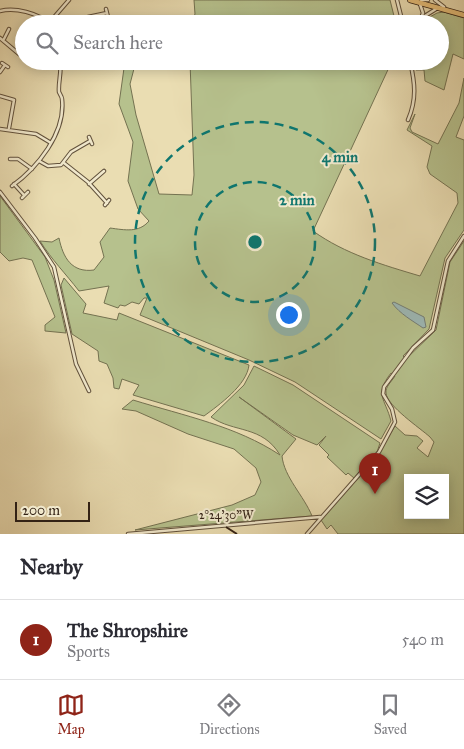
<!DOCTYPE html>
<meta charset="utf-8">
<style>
body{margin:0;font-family:"IM FELL Great Primer",serif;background:#f7f7f7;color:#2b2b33}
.controls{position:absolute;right:15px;bottom:15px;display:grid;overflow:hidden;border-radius:0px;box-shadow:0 2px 12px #0003}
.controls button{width:45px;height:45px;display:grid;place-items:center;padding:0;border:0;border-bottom:1px solid #e1e1e2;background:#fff;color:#2b2b33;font:25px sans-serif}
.scale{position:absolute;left:15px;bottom:12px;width:75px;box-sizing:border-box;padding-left:5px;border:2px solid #332215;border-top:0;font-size:14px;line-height:18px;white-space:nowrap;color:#332215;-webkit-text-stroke:4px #f1e9cd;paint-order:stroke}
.you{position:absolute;left:288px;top:314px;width:18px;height:18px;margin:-12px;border:4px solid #fff;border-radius:50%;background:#1a73e8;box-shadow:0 0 0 8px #1a73e833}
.badge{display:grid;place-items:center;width:32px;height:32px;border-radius:50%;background:#8f2418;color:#fff;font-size:16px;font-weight:700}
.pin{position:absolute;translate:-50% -41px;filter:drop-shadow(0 1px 2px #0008)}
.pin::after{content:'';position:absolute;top:26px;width:18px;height:15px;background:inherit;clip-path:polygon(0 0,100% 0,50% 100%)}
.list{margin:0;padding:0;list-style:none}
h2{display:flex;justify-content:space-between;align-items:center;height:65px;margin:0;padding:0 20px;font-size:21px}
h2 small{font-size:16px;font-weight:400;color:#7c7c81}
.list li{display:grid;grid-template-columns:32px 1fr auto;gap:15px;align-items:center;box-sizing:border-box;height:80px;padding:0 20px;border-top:1px solid #e1e1e2}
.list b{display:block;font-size:19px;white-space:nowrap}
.list p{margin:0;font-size:16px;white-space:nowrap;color:#7c7c81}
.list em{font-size:16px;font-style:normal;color:#7c7c81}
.icon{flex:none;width:28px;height:28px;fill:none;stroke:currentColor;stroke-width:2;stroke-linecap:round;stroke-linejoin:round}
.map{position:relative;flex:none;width:464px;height:534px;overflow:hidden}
.search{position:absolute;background:#fff;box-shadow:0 2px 12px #0003;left:15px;right:15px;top:15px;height:55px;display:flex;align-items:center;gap:12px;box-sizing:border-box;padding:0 18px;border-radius:28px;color:#7c7c81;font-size:19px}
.sheet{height:145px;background:#fff}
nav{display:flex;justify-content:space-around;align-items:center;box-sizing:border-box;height:70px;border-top:1px solid #e1e1e2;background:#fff;font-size:14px;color:#7c7c81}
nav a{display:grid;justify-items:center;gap:2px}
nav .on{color:#8f2418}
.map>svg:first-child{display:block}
.green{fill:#b6c18d;stroke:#747251;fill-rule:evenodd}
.water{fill:#9db9b7;stroke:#737d76}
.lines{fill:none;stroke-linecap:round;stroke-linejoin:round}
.minor-casing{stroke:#61513c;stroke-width:4.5}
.primary-casing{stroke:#332215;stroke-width:6}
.minor{stroke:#f1e9cd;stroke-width:2.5}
.primary{stroke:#e5be79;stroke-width:4.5}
.ticks{fill:none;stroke:#332215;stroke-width:2}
.ring{fill:none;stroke:#0f766e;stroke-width:2.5;stroke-dasharray:9 6}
.ticks-label{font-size:12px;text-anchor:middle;fill:#332215;stroke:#f1e9cd;stroke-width:4;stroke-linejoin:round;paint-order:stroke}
.centre{fill:#0f766e;stroke:#f1e9cd;stroke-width:2.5}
.ring-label{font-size:15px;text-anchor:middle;font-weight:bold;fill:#0f766e;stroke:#f1e9cd;stroke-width:4;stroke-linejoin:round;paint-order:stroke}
</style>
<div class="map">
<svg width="464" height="534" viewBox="0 0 464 534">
<rect width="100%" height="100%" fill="#eaddb2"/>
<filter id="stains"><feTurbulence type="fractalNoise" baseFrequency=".004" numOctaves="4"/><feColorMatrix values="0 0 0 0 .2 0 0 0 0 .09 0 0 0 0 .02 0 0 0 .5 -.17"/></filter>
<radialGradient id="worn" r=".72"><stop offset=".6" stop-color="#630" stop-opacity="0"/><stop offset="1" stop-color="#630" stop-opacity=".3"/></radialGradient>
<!-- green -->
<path class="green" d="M194,0H390L396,24H191L195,14Z
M444,12L464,18V59L453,54L444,90L425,81L424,70H416L414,61H440V24H417L437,13Z
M125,61H136L130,84L136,115L159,194L192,195L194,175L190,61H392L313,231C345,254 383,265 420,276L458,203L457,193L430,174L427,167L432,146L407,130L415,114L410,128L412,132L438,144L459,103L464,78V116L456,137L464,140V230L445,258L429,329L403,356L406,359L436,330L450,262L464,241V534H338L331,525L327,529L321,520L376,458L395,426L405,435L417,436L423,441L417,448L428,457L434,442L430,437C420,428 387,406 386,393C385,387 392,381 395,376L391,373C374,395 385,398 391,421L381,439L295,382L249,360L140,315L147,298H144L139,304L132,302L125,306L120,305L118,308L104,303L109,286L79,291C65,273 52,260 40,241L52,242L59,238C63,258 72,273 94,270L104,257L100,242L110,228C125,230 139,233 149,221L138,209L128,181L133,142L119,104ZM408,478H445V515H408Z
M0,196L45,257L54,280L66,333L45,331V325L55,317L32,260L23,258L9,261L0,252Z
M64,278L86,304L83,313L117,320L119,313L249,365C247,385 219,405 204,416L133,395L139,385L122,379L119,389L114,388L113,378L107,364L99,361L98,351L72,334L61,285Z
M254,366L293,385L380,443L377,452L354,478L348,473L346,475L327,457L329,455L319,445L326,436L317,445L293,435L239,397L296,439L282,456C284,477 304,496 312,516L135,530L232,505L255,495L261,482L256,468L234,449L188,434L136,411L122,409L133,400C185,416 236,426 280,455C262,425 234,433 211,417L244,385Z"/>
<!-- water -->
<path class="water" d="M394,302L424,317L426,327L423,328C413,321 400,314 392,303Z"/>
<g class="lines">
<defs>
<path id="minor" d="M397,0L403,24L420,19L436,9
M421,0H428
M435,0L444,7
M420,4L423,13L421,18
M106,9L108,17
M0,11C15,7 38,13 50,24
M49,23L69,0
M80,24L88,17L107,13
M0,38L19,54
M4,39L9,29
M16,51L24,44
M2,63L8,67
M0,72L5,65
M0,96L14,100L9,128
M408,120C417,99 415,83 410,61
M0,129L36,134L51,143
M89,137L92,144
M10,159H18L32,169
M39,161L48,166L61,165L71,152L90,141
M64,163L88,182L107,203
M14,184L24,195
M89,184L104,171
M12,186C37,168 66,133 62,99C62,97 60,94 59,92C58,82 62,72 60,61
M0,192L35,238L54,267L76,364L89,391
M22,198L28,192
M105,205L109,200
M128,534L320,517
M307,534L379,452L395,422L392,409L383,394L384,387L413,348L433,330L448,261L464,236"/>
<path id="primary" d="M410,0L464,15"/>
</defs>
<!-- minor casing -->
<use href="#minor" class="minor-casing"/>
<!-- primary casing -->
<use href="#primary" class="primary-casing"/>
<!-- minor -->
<use href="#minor" class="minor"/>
<!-- primary -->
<use href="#primary" class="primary"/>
</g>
<!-- ticks -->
<path class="ticks" d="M226,527L237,534"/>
<!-- distance rings -->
<g class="ring">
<circle cx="255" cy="242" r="60"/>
<circle cx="255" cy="242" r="120"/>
</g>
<g class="ticks-label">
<text x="226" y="519">2°24'30"W</text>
</g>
<circle cx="255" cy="242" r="8" class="centre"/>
<g class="ring-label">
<text x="340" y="162">4 min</text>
<text x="297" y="205">2 min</text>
</g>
<rect width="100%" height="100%" filter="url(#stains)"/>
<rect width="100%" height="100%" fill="url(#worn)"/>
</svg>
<div class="controls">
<button><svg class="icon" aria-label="layers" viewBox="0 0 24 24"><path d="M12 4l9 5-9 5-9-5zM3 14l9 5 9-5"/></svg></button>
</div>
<div class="scale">200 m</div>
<div class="you"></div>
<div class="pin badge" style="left:375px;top:494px">1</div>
<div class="search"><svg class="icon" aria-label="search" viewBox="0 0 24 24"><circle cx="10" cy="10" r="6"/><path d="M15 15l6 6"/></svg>Search here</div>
</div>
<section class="sheet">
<h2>Nearby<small></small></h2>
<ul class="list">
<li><span class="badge">1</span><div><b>The Shropshire</b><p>Sports</p></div><em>540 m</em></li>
</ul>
</section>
<nav>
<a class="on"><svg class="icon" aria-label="map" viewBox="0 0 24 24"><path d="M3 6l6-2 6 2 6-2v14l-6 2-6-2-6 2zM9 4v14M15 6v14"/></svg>Map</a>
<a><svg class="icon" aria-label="directions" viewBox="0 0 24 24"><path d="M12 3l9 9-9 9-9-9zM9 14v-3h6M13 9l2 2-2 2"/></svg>Directions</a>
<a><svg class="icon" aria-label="saved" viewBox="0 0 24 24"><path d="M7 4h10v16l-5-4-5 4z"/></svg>Saved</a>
</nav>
